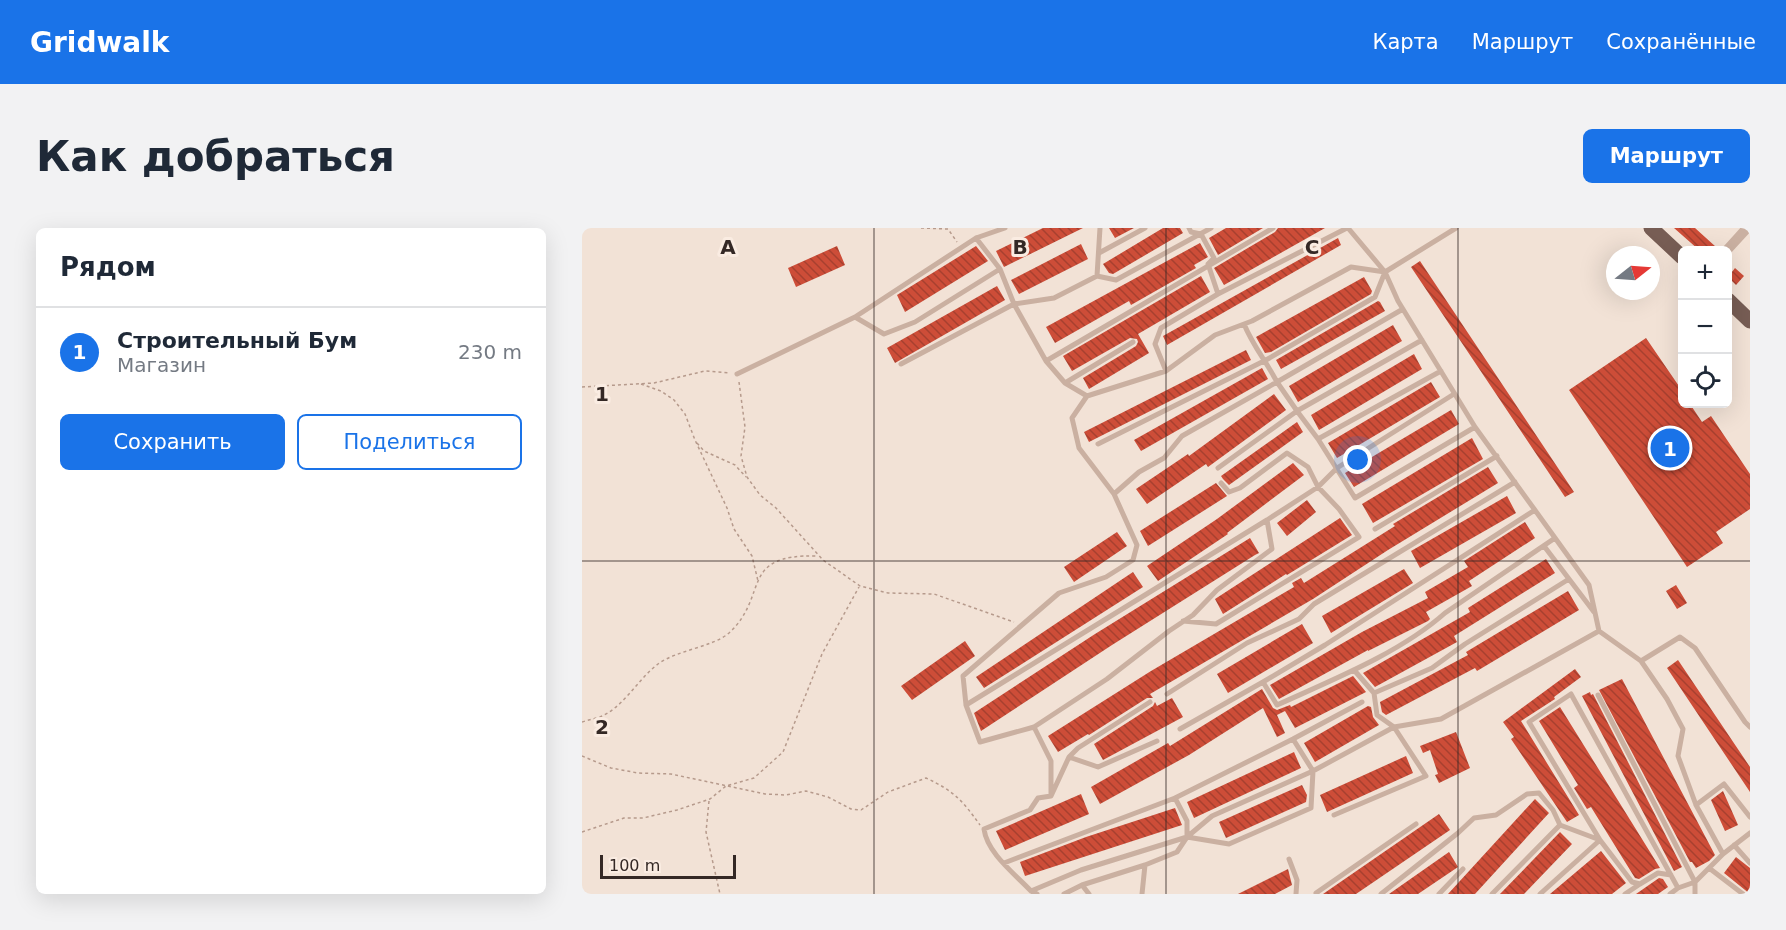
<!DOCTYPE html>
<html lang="ru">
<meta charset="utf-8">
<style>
body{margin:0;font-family:"DejaVu Sans",sans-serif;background:#f2f2f3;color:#1f2937}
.controls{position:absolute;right:18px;top:18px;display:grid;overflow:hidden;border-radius:9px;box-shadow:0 6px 24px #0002}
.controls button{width:54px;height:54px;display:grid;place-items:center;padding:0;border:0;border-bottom:2px solid #e0e1e3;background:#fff;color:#1f2937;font:30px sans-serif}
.compass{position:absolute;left:1024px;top:18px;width:54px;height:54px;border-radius:50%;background:#fff;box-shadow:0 6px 24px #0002;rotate:73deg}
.scale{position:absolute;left:18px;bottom:15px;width:136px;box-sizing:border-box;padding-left:6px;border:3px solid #342825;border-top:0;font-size:16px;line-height:21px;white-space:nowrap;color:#342825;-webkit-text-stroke:4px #faece2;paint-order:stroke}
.you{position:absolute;left:776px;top:232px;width:21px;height:21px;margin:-15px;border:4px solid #fff;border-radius:50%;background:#1a73e8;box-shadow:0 0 0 9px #1a73e833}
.badge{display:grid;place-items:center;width:39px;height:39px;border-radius:50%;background:#1a73e8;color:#fff;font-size:20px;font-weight:700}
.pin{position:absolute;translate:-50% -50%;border:3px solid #fff;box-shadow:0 2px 6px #0006}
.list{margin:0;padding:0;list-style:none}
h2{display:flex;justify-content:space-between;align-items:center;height:78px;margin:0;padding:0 24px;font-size:26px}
h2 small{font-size:20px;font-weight:400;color:#747a83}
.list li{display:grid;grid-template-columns:39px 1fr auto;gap:18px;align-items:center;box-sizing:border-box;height:90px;padding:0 24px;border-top:2px solid #e0e1e3}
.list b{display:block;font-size:22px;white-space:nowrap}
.list p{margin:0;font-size:20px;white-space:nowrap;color:#747a83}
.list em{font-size:20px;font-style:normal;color:#747a83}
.actions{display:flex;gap:12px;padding:18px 24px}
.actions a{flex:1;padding:14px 0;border:2px solid #1a73e8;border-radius:9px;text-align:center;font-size:21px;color:#1a73e8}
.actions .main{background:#1a73e8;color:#fff}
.icon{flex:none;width:33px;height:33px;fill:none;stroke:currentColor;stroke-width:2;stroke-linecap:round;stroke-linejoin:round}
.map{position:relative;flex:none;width:1168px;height:666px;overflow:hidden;border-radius:9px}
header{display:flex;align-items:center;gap:36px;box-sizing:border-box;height:84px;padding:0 30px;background:#1a73e8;color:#fff}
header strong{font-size:28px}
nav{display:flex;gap:33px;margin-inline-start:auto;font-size:21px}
.intro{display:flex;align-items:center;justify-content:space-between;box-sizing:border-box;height:144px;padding:0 36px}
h1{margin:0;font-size:42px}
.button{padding:15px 27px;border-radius:9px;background:#1a73e8;color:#fff;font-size:21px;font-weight:700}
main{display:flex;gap:36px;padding:0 36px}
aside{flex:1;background:#fff;border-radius:9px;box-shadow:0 6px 24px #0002}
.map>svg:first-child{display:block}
.building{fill:url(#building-back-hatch)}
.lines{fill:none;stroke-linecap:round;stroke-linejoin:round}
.path{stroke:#b69a8c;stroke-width:1.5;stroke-dasharray:3 3;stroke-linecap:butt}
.lane{stroke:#cab0a1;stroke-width:5}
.street{stroke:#cab0a1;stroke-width:10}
.primary{stroke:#775d54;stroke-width:15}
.grid{fill:none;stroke:#342825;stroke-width:1.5;stroke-opacity:0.55}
.grid-label{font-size:20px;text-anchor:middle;font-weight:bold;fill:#342825;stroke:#faece2;stroke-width:6;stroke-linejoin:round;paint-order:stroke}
</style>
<header>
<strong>Gridwalk</strong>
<nav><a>Карта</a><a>Маршрут</a><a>Сохранённые</a></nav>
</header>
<div class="intro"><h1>Как добраться</h1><a class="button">Маршрут</a></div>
<main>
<aside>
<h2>Рядом<small></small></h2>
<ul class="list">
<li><span class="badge">1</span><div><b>Строительный Бум</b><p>Магазин</p></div><em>230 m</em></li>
</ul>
<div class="actions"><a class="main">Сохранить</a><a>Поделиться</a></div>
</aside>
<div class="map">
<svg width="1168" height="666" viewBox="0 0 1168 666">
<defs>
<pattern id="building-back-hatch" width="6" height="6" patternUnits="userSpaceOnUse" patternTransform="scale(1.5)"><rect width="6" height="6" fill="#cd4d38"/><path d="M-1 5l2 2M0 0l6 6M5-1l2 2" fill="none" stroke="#a7402f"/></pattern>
</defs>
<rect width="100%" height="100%" fill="#f2e2d6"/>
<!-- building -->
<path class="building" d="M461,0H501L422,39L414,23Z
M527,0H552L533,10Z
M581,0H598L601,5L531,46L527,45L521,36Z
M644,0H681L636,27L627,10Z
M696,0H743L642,57L632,40L693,4Z
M1092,0H1113L1134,19L1130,22H1117Z
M756,10L759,17L585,117L581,108Z
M618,15L626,29L612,37L614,40L549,77L547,73L473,115L464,99Z
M499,16L506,31L437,66L429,52Z
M255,18L263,37L214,59L206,40Z
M394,18L406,33L323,84L315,67Z
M838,33L992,264L983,269L829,39Z
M1153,40L1162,48L1154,57L1146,49Z
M619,48L628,64L556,106L567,125L507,161L501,150L554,118L556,114L555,111L548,110L490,143L481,128Z
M782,49L790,63L789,66L689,124L683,125L674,109Z
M415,58L423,72L313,135L305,120Z
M796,73L798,74L803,83L699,141L694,132Z
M811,97L820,113L716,174L707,158Z
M1064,110L1101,164V176H1108L1120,194L1129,188L1168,246V281L1134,304L1141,315L1105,339L987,162Z
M664,122L669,132L507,214L502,204Z
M832,126L840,141L737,202L729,187Z
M680,140L686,151L559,223L552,212Z
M849,154L858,169L755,230L746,215Z
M692,166L704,182L626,239L624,236L565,276L554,261L606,226L607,228Z
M869,182L877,196L772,259L763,245Z
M715,194L721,204L647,257L641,251L639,248Z
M890,210L901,231L791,295L780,276Z
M711,235L722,247L645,305L646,306L576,353L565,338L635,291Z
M906,239L916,255L806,322L731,371L568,466L571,470H565L507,507L506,506L476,524L466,508L569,443L712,359L710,355L719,350L722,355L813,298L811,296Z
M634,255L645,268L566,318L558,303Z
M925,268L934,285L838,340L829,323Z
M725,272L734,284L705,308L695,295Z
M758,290L770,307L705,347L704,346L641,386L633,371Z
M943,294L953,310L887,353L890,358L844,384L848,391L846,393L786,423V422L697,471L688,457L780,404L846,370L843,364L886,339L882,333Z
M535,304L545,318L492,354L482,339Z
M668,310L677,325L673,327L530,417L399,503L392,485L513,406Z
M964,331L973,345L872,408L875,414L793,459L781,445L888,384L886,380Z
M822,341L831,355L749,405L740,388Z
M551,344L561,359L402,460L394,449Z
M1094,357L1105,375L1095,381L1084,363Z
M986,363L997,382L895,443L893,440L804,487L800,484L798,474L886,427L884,424Z
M720,396L731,415L646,465L635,446Z
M383,413L393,428L330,472L319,458Z
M1096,432L1168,539V564L1085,440Z
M993,441L999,449L972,469L973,471L939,493L997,587L985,594L929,511L932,509L921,494Z
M771,448L784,464L713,500L703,483L695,487L703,505L695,509L681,480L607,527L518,576L509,559L586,515L588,518L680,461L691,480L695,482L708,477L709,479Z
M1040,451L1133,627L1127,633L1114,640L1110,634H1108L1017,462Z
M1008,464L1009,467L1011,466L1100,639L1092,643L1000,468Z
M590,470L601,489L521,532L512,516L571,478L573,474L575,478Z
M786,478L789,479L791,489L797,497L733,534L722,515Z
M978,479L1078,640L1073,641L1057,651L1053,650L1009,579L1005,581L992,560L996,557L957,493Z
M874,504L888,540L857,555L853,547L856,546L848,522L841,525L838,518Z
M712,524L719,540L612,590L605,574Z
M824,528L831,545L745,584L738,567Z
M720,557L725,567L724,574L644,610L637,594Z
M1141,563L1156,597L1143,603L1129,572Z
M499,566L507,586L423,622L414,603Z
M953,571L967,585L893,666H866Z
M593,580L600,597L443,648L438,634L504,609Z
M857,586L868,602L774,666H741Z
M978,604L990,616L942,666H918Z
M1019,623L1044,655L1030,666H968Z
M867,624L876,639L836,666H807Z
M1154,629L1168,640V666L1142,645Z
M706,641L710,657L693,666H656Z
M1077,650L1081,651L1086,659L1076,666H1054Z"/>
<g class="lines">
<!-- path -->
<path class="path" d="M339,0L366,1L375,14
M157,154L163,199L159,228L165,249L178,267L194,280L241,332L278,358L306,365L352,366L432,394
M59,156L79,163L92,172L103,186L113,212L145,280L152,301L170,328L176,353
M0,159L72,155L123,143L148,145
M115,215L122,223L153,237L164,249
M0,494C6,492 12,491 18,489C42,479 55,452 76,436C95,422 131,419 147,405C188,367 156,326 235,328
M0,528L29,540L56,545L89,546L183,566L204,567L224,563L246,569L269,581L279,582L306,564L344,550C372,563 380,572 398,597
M127,573L124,604L138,666
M0,604L42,590H61L95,582L128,571L144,558L172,550L201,524L240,426L277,359"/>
<!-- lane -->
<path class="lane" d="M607,0L609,4L619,6L632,30L626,36L636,66
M766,0L803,44
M394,10L418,41L432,76L464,133L483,155L505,168
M517,25L563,0
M515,48L518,0
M273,89L394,10L423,0
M464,133L691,0
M319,136L432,76L472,70L515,48L534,52L629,0
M584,143L573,116L579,100L636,66L765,0
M859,143L736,211L773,270L893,199L1007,357L1017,403
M155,146L273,89L302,106L333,94L418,41
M483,155L551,114
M736,211L715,183L840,112
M516,216L684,132L793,69L803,44L874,0
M636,240L715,183L695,154L821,81
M532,266L557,244L582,230L600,208L695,154C684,133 671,118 662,96
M685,292L384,477L381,448L477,365L524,349L551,332L555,317L532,266L497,220L490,190L505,168L584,143L633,107L670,93L769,39L803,44L816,73L893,199
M793,301L915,228
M962,318L1012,384
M601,393L634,396L777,309L757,281L736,259L726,239L705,225L658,260L647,264L639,255
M772,442L792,465L850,440L883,416L987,351
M681,454L743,417L953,282
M585,466L665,415L717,391L732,376L933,254
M1016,467L1113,654V666
M384,477L398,514L452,499L525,451L587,403L611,387L635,362L690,321L685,292L736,259L755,240L872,166
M452,499L469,533V566
M598,501L681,454L695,477C750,452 818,425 863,385L973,310
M711,511L731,543L812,499L859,491L1017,403L1059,433
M487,529L496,520L568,474
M1114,577L1142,556L1168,589
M752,587L844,548L812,499L795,487L792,465
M1152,617L1168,635
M1141,626L1114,577L1096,528L1101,501L1085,471L1059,433L1098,409L1113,420L1163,494L1168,499
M707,631L715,652L714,666
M422,635L593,570L711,511L780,474
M563,637L595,624L605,609L647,616L729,580L731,543L630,588L605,609
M1127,640L1161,666
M500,657L507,666
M449,663L499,642L605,609V593L593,570
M455,666L449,663C433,646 405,625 402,601L448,582L456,570L469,568L487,529L516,539L575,513
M482,666L500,657L563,637L560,666
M735,666L734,665L834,596
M799,666L876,605L892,590L914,587L945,566L957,565L971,582L978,597L1018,612L1050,654L1058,656L1076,645L1089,647
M857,666L881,641
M910,666L978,597
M958,666L1018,612L947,494L989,466L1096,660
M1043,666L1058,656
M1088,666L1096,660L1113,654L1141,626L1168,605"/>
<!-- street -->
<path class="street" d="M1145,22L1165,0"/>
<!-- primary -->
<path class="primary" d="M1069,0L1100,29
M1146,72L1168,93"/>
</g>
<!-- grid -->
<path class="grid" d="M292,0V666M584,0V666M876,0V666M0,333H1168"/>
<g class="grid-label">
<text x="146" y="26">A</text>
<text x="438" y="26">B</text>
<text x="730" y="26">C</text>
<text x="20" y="173">1</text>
<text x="20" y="506">2</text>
</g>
</svg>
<div class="controls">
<button>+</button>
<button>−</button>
<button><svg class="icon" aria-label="locate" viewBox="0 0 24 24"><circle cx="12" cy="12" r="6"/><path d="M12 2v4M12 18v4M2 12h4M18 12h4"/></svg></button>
</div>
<svg class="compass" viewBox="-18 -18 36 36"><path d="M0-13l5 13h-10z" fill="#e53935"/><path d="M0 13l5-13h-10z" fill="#747a83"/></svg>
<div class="scale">100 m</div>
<div class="you"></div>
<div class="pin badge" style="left:1088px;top:220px">1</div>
</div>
</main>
